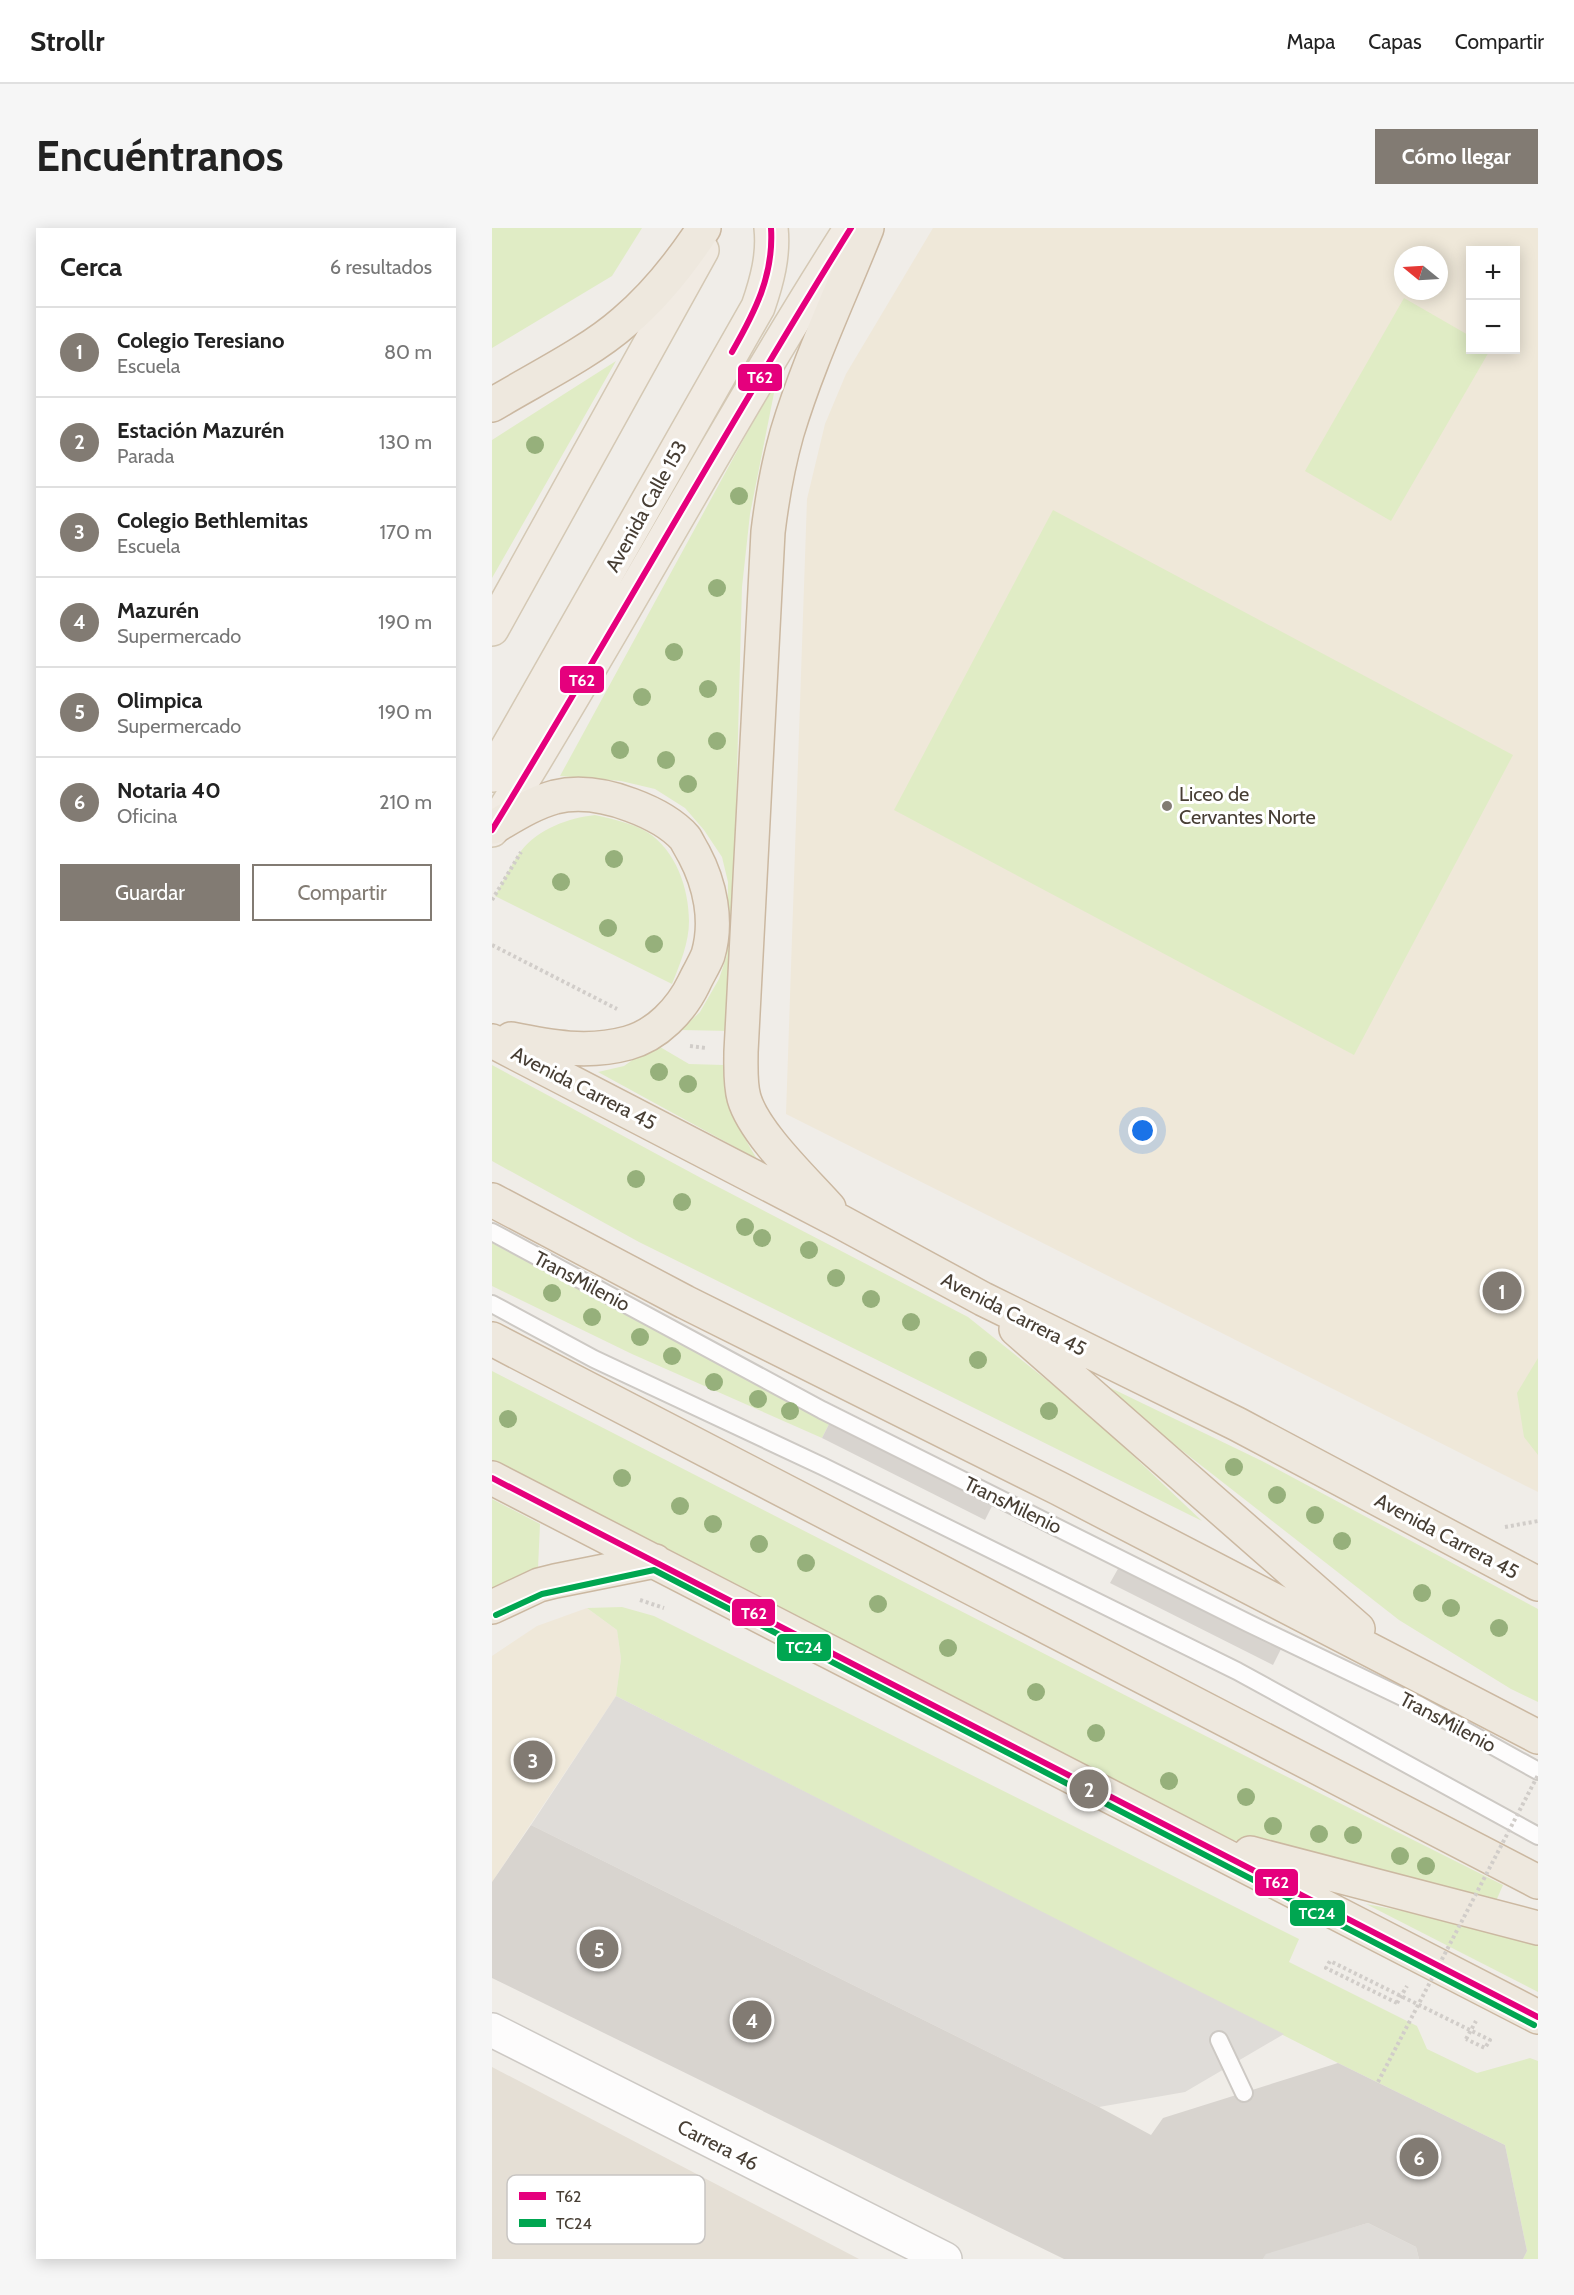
<!DOCTYPE html>
<html lang="es">
<meta charset="utf-8">
<style>
body{margin:0;font-family:Cabin,sans-serif;background:#f6f6f6;color:#222}
.controls{position:absolute;right:18px;top:18px;display:grid;overflow:hidden;border-radius:0px;box-shadow:0 3px 15px #0003}
.controls button{width:54px;height:54px;display:grid;place-items:center;padding:0;border:0;border-bottom:2px solid #e0e0e0;background:#fff;color:#222;font:30px sans-serif}
.compass{position:absolute;left:902px;top:18px;width:54px;height:54px;border-radius:50%;background:#fff;box-shadow:0 3px 15px #0003;rotate:288deg}
.you{position:absolute;left:651px;top:903px;width:21px;height:21px;margin:-15px;border:4px solid #fff;border-radius:50%;background:#1a73e8;box-shadow:0 0 0 9px #1a73e833}
.badge{display:grid;place-items:center;width:39px;height:39px;border-radius:50%;background:#827b73;color:#fff;font-size:20px;font-weight:700}
.pin{position:absolute;translate:-50% -50%;border:3px solid #fff;box-shadow:0 2px 6px #0006}
.list{margin:0;padding:0;list-style:none}
h2{display:flex;justify-content:space-between;align-items:center;height:78px;margin:0;padding:0 24px;font-size:26px}
h2 small{font-size:20px;font-weight:400;color:#767676}
.list li{display:grid;grid-template-columns:39px 1fr auto;gap:18px;align-items:center;box-sizing:border-box;height:90px;padding:0 24px;border-top:2px solid #e0e0e0}
.list b{display:block;font-size:22px;white-space:nowrap}
.list p{margin:0;font-size:20px;white-space:nowrap;color:#767676}
.list em{font-size:20px;font-style:normal;color:#767676}
.actions{display:flex;gap:12px;padding:18px 24px}
.actions a{flex:1;padding:14px 0;border:2px solid #827b73;border-radius:0px;text-align:center;font-size:21px;color:#827b73}
.actions .main{background:#827b73;color:#fff}
.map{position:relative;flex:none;width:1046px;height:2031px;overflow:hidden;border-radius:0px}
header{display:flex;align-items:center;gap:36px;box-sizing:border-box;height:84px;padding:0 30px;background:#fff;border-bottom:2px solid #e0e0e0}
header strong{font-size:28px}
nav{display:flex;gap:33px;margin-inline-start:auto;font-size:21px}
.intro{display:flex;align-items:center;justify-content:space-between;box-sizing:border-box;height:144px;padding:0 36px}
h1{margin:0;font-size:42px}
.button{padding:15px 27px;border-radius:0px;background:#827b73;color:#fff;font-size:21px;font-weight:700}
main{display:flex;gap:36px;padding:0 36px}
aside{flex:1;background:#fff;border-radius:0px;box-shadow:0 3px 15px #0003}
.map>svg:first-child{display:block}
.residential{fill:#e5dfd5}
.education{fill:#efe8d9;fill-rule:evenodd}
.green{fill:#e0ecc5}
.parking{fill:#dfdcd8}
.building{fill:#d8d4cf}
.lines{fill:none;stroke-linecap:round;stroke-linejoin:round}
.service-casing{stroke:#cdc9c4;stroke-width:20}
.minor-casing{stroke:#cdc9c4;stroke-width:36}
.primary-casing{stroke:#d4c8b4;stroke-width:36}
.trunk-casing{stroke:#cbb8a1;stroke-width:36}
.path{stroke:#d1cdc9;stroke-width:4;stroke-dasharray:3 3;stroke-linecap:butt}
.service{stroke:#fdfcfc;stroke-width:16}
.minor{stroke:#fdfcfc;stroke-width:33}
.primary{stroke:#f1ebe3;stroke-width:33}
.trunk{stroke:#eee8de;stroke-width:33}
.path-bridge{stroke:#d1cdc9;stroke-width:4;stroke-dasharray:3 3;stroke-linecap:butt}
.bus-1-casing{stroke:#fff;stroke-width:10}
.bus-2-casing{stroke:#fff;stroke-width:10}
.bus-1{stroke:#e5007d;stroke-width:6}
.bus-2{stroke:#00a651;stroke-width:6}
.tree{fill:#96b07b}
.poi-dot{fill:#827b73;stroke:#fff;stroke-width:2}
.labels{text-anchor:middle;stroke-width:6;stroke-linejoin:round;paint-order:stroke}
.street-label{font-size:20px;fill:#473e34;stroke:#fff}
.poi-label{font-size:20px;fill:#473e34;stroke:#fff;text-anchor:start}
.key{fill:#fff;stroke:#c8c5c2;stroke-width:1.5}
.key-label{font-size:16px;fill:#473e34}
.line-badge{stroke:#fff;stroke-width:2}
.badge-label{font-size:16px;text-anchor:middle;font-weight:bold;fill:#fff}
</style>
<header>
<strong>Strollr</strong>
<nav><a>Mapa</a><a>Capas</a><a>Compartir</a></nav>
</header>
<div class="intro"><h1>Encuéntranos</h1><a class="button">Cómo llegar</a></div>
<main>
<aside>
<h2>Cerca<small>6 resultados</small></h2>
<ul class="list">
<li><span class="badge">1</span><div><b>Colegio Teresiano</b><p>Escuela</p></div><em>80 m</em></li>
<li><span class="badge">2</span><div><b>Estación Mazurén</b><p>Parada</p></div><em>130 m</em></li>
<li><span class="badge">3</span><div><b>Colegio Bethlemitas</b><p>Escuela</p></div><em>170 m</em></li>
<li><span class="badge">4</span><div><b>Mazurén</b><p>Supermercado</p></div><em>190 m</em></li>
<li><span class="badge">5</span><div><b>Olimpica</b><p>Supermercado</p></div><em>190 m</em></li>
<li><span class="badge">6</span><div><b>Notaria 40</b><p>Oficina</p></div><em>210 m</em></li>
</ul>
<div class="actions"><a class="main">Guardar</a><a>Compartir</a></div>
</aside>
<div class="map">
<svg width="1046" height="2031" viewBox="0 0 1046 2031">
<rect width="100%" height="100%" fill="#f0ede8"/>
<!-- residential -->
<path class="residential" d="M0,1839L367,2031H0Z"/>
<!-- education -->
<path class="education" d="M441,0H1046V1264L294,886L315,271L333,196L354,146ZM978,22H1023V122H978ZM911,27H947V63H911Z
M95,1380L125,1402L129,1431L124,1468L0,1654V1428L45,1398Z"/>
<!-- green -->
<path class="green" d="M0,0H150L120,48L0,120Z
M912,70L978,108V122H998L899,293L813,243Z
M124,133L0,350V212Z
M285,150L258,286L250,359L238,803L189,802L208,784L227,751L235,727L236,654L230,629L212,602L193,580L163,561L129,553L68,548Z
M561,282L1021,527L862,827L402,582Z
M103,587C120,591 140,595 155,604C184,622 197,661 197,693C197,715 188,736 180,756L3,668C11,653 19,637 29,623C46,601 76,590 103,587Z
M163,816L197,836L232,837C235,874 245,899 265,931L106,844L132,838Z
M0,837L209,950L476,1089L597,1186L710,1293L147,1014L0,933Z
M0,1015L338,1194L330,1210L140,1126L0,1058Z
M1046,1130V1227L1032,1209L1025,1165Z
M0,1143L662,1482L1011,1657L1004,1673L728,1609L0,1234Z
M596,1149L770,1233L1046,1381V1474L1019,1461L907,1392Z
M0,1271L48,1296L46,1340L0,1362Z
M130,1379L162,1388L807,1711L797,1734L925,1798L935,1821L985,1845L1038,1830L1046,1833V2031H1031L1035,2023L1013,1917L846,1835L124,1468L129,1431L125,1402L95,1380Z
M874,1676L1046,1709V1764Z"/>
<!-- parking -->
<path class="parking" d="M124,1468L792,1806L693,1864L607,1879L39,1597Z
M876,1995L924,2019L927,2031H771L774,2025Z"/>
<!-- building -->
<path class="building" d="M338,1194L501,1276L493,1292L330,1210Z
M627,1339L789,1421L781,1437L618,1355Z
M39,1597L607,1879L659,1907L671,1890L846,1835L1013,1917L1035,2023L1031,2031H927L924,2019L876,1995L774,2026L771,2031H572L0,1750V1654Z"/>
<g class="lines">
<defs>
<path id="service" d="M0,1004L330,1182L756,1395L927,1477L1046,1543
M0,1076L102,1131L330,1238L745,1443L1046,1608
M727,1812L752,1865"/>
<path id="minor" d="M0,1802L453,2031"/>
<path id="primary" d="M0,401L210,22
M0,547L266,79C275,53 282,27 279,0
M0,602C124,404 233,197 359,0"/>
<path id="trunk" d="M0,177C41,152 97,125 132,94C164,67 189,35 212,0
M2,599C21,588 41,575 63,569C88,563 115,568 139,577C158,584 179,594 193,610C196,615 199,621 202,626C218,656 226,693 216,727C212,737 206,746 202,755C189,782 165,807 136,815C96,826 58,819 19,811
M0,813L349,994L491,1071L745,1196L1046,1356
M0,972L193,1074L566,1260L1046,1509
M337,980C312,952 262,905 252,870C248,856 249,839 249,824L276,304C280,271 286,237 295,205C316,135 348,68 375,0
M524,1101L866,1401
M0,1111L1046,1654
M0,1250L1046,1789
M0,1379L47,1357L63,1353L163,1333
M758,1625L1046,1700"/>
</defs>
<!-- service casing -->
<use href="#service" class="service-casing"/>
<!-- minor casing -->
<use href="#minor" class="minor-casing"/>
<!-- primary casing -->
<use href="#primary" class="primary-casing"/>
<!-- trunk casing -->
<use href="#trunk" class="trunk-casing"/>
<!-- path -->
<path class="path" d="M0,672L29,624
M0,717L125,781
M198,818L214,820
M1013,1299L1046,1293
M148,1372L172,1380
M905,1775L915,1758
M974,1811L984,1793"/>
<!-- service -->
<use href="#service" class="service"/>
<!-- minor -->
<use href="#minor" class="minor"/>
<!-- primary -->
<use href="#primary" class="primary"/>
<!-- trunk -->
<use href="#trunk" class="trunk"/>
<!-- path-bridge -->
<path class="path-bridge" d="M905,1775L834,1740L838,1733L998,1812L993,1820L974,1811
M886,1854L1046,1547"/>
<defs>
<path id="bus-1" d="M240,124C263,84 282,47 279,0
M0,602C122,403 235,198 359,0
M0,1250L1046,1789"/>
<path id="bus-2" d="M4,1387L50,1366L162,1342L1042,1797"/>
</defs>
<!-- bus-1 casing -->
<use href="#bus-1" class="bus-1-casing"/>
<!-- bus-2 casing -->
<use href="#bus-2" class="bus-2-casing"/>
<!-- bus-1 -->
<use href="#bus-1" class="bus-1"/>
<!-- bus-2 -->
<use href="#bus-2" class="bus-2"/>
</g>
<!-- trees -->
<g class="tree">
<circle cx="43" cy="217" r="9"/>
<circle cx="247" cy="268" r="9"/>
<circle cx="225" cy="360" r="9"/>
<circle cx="182" cy="424" r="9"/>
<circle cx="216" cy="461" r="9"/>
<circle cx="150" cy="469" r="9"/>
<circle cx="225" cy="513" r="9"/>
<circle cx="128" cy="522" r="9"/>
<circle cx="174" cy="532" r="9"/>
<circle cx="196" cy="556" r="9"/>
<circle cx="122" cy="631" r="9"/>
<circle cx="69" cy="654" r="9"/>
<circle cx="116" cy="700" r="9"/>
<circle cx="162" cy="716" r="9"/>
<circle cx="167" cy="844" r="9"/>
<circle cx="196" cy="856" r="9"/>
<circle cx="144" cy="951" r="9"/>
<circle cx="190" cy="974" r="9"/>
<circle cx="253" cy="999" r="9"/>
<circle cx="270" cy="1010" r="9"/>
<circle cx="317" cy="1022" r="9"/>
<circle cx="344" cy="1050" r="9"/>
<circle cx="60" cy="1065" r="9"/>
<circle cx="379" cy="1071" r="9"/>
<circle cx="100" cy="1089" r="9"/>
<circle cx="419" cy="1094" r="9"/>
<circle cx="148" cy="1109" r="9"/>
<circle cx="180" cy="1128" r="9"/>
<circle cx="486" cy="1132" r="9"/>
<circle cx="222" cy="1154" r="9"/>
<circle cx="266" cy="1171" r="9"/>
<circle cx="298" cy="1183" r="9"/>
<circle cx="557" cy="1183" r="9"/>
<circle cx="16" cy="1191" r="9"/>
<circle cx="742" cy="1239" r="9"/>
<circle cx="130" cy="1250" r="9"/>
<circle cx="785" cy="1267" r="9"/>
<circle cx="188" cy="1278" r="9"/>
<circle cx="823" cy="1287" r="9"/>
<circle cx="221" cy="1296" r="9"/>
<circle cx="850" cy="1313" r="9"/>
<circle cx="267" cy="1316" r="9"/>
<circle cx="314" cy="1335" r="9"/>
<circle cx="930" cy="1365" r="9"/>
<circle cx="386" cy="1376" r="9"/>
<circle cx="959" cy="1380" r="9"/>
<circle cx="1007" cy="1400" r="9"/>
<circle cx="456" cy="1420" r="9"/>
<circle cx="544" cy="1464" r="9"/>
<circle cx="604" cy="1505" r="9"/>
<circle cx="677" cy="1553" r="9"/>
<circle cx="754" cy="1569" r="9"/>
<circle cx="781" cy="1598" r="9"/>
<circle cx="827" cy="1606" r="9"/>
<circle cx="861" cy="1607" r="9"/>
<circle cx="908" cy="1628" r="9"/>
<circle cx="934" cy="1638" r="9"/>
</g>
<!-- markers -->
<circle class="poi-dot" cx="675" cy="578" r="6"/>
<g class="labels">
<!-- street labels -->
<g class="street-label">
<text transform="translate(154 278) rotate(-61)" y="7">Avenida Calle 153</text>
<text transform="translate(92 860) rotate(27)" y="7">Avenida Carrera 45</text>
<text transform="translate(90 1053) rotate(28)" y="7">TransMilenio</text>
<text transform="translate(522 1086) rotate(27)" y="7">Avenida Carrera 45</text>
<text transform="translate(521 1277) rotate(26)" y="7">TransMilenio</text>
<text transform="translate(955 1308) rotate(28)" y="7">Avenida Carrera 45</text>
<text transform="translate(956 1494) rotate(28)" y="7">TransMilenio</text>
<text transform="translate(226 1917) rotate(27)" y="7">Carrera 46</text>
</g>
<!-- poi labels -->
<g class="poi-label">
<text x="687" y="573">Liceo de<tspan x="687" dy="23">Cervantes Norte</tspan></text>
</g>
</g>
<!-- legend -->
<rect x="15" y="1947" width="198" height="69" rx="9" class="key"/>
<rect x="27" y="1964" width="27" height="8" fill="#e5007d"/>
<rect x="27" y="1991" width="27" height="8" fill="#00a651"/>
<g class="key-label">
<text x="64" y="1974">T62</text>
<text x="64" y="2001">TC24</text>
</g>
<g class="line-badge">
<rect x="245" y="135" width="46" height="29" rx="6" fill="#e5007d"/>
<rect x="67" y="437" width="46" height="29" rx="6" fill="#e5007d"/>
<rect x="239" y="1370" width="45" height="29" rx="6" fill="#e5007d"/>
<rect x="284" y="1405" width="56" height="29" rx="6" fill="#00a651"/>
<rect x="762" y="1640" width="45" height="29" rx="6" fill="#e5007d"/>
<rect x="797" y="1671" width="57" height="28" rx="6" fill="#00a651"/>
</g>
<g class="badge-label">
<text x="268" y="155">T62</text>
<text x="90" y="458">T62</text>
<text x="262" y="1391">T62</text>
<text x="312" y="1425">TC24</text>
<text x="784" y="1660">T62</text>
<text x="825" y="1691">TC24</text>
</g>
</svg>
<div class="controls">
<button>+</button>
<button>−</button>
</div>
<svg class="compass" viewBox="-18 -18 36 36"><path d="M0-13l5 13h-10z" fill="#e53935"/><path d="M0 13l5-13h-10z" fill="#767676"/></svg>
<div class="you"></div>
<div class="pin badge" style="left:1010px;top:1063px">1</div>
<div class="pin badge" style="left:597px;top:1561px">2</div>
<div class="pin badge" style="left:41px;top:1532px">3</div>
<div class="pin badge" style="left:260px;top:1792px">4</div>
<div class="pin badge" style="left:107px;top:1721px">5</div>
<div class="pin badge" style="left:927px;top:1929px">6</div>
</div>
</main>
